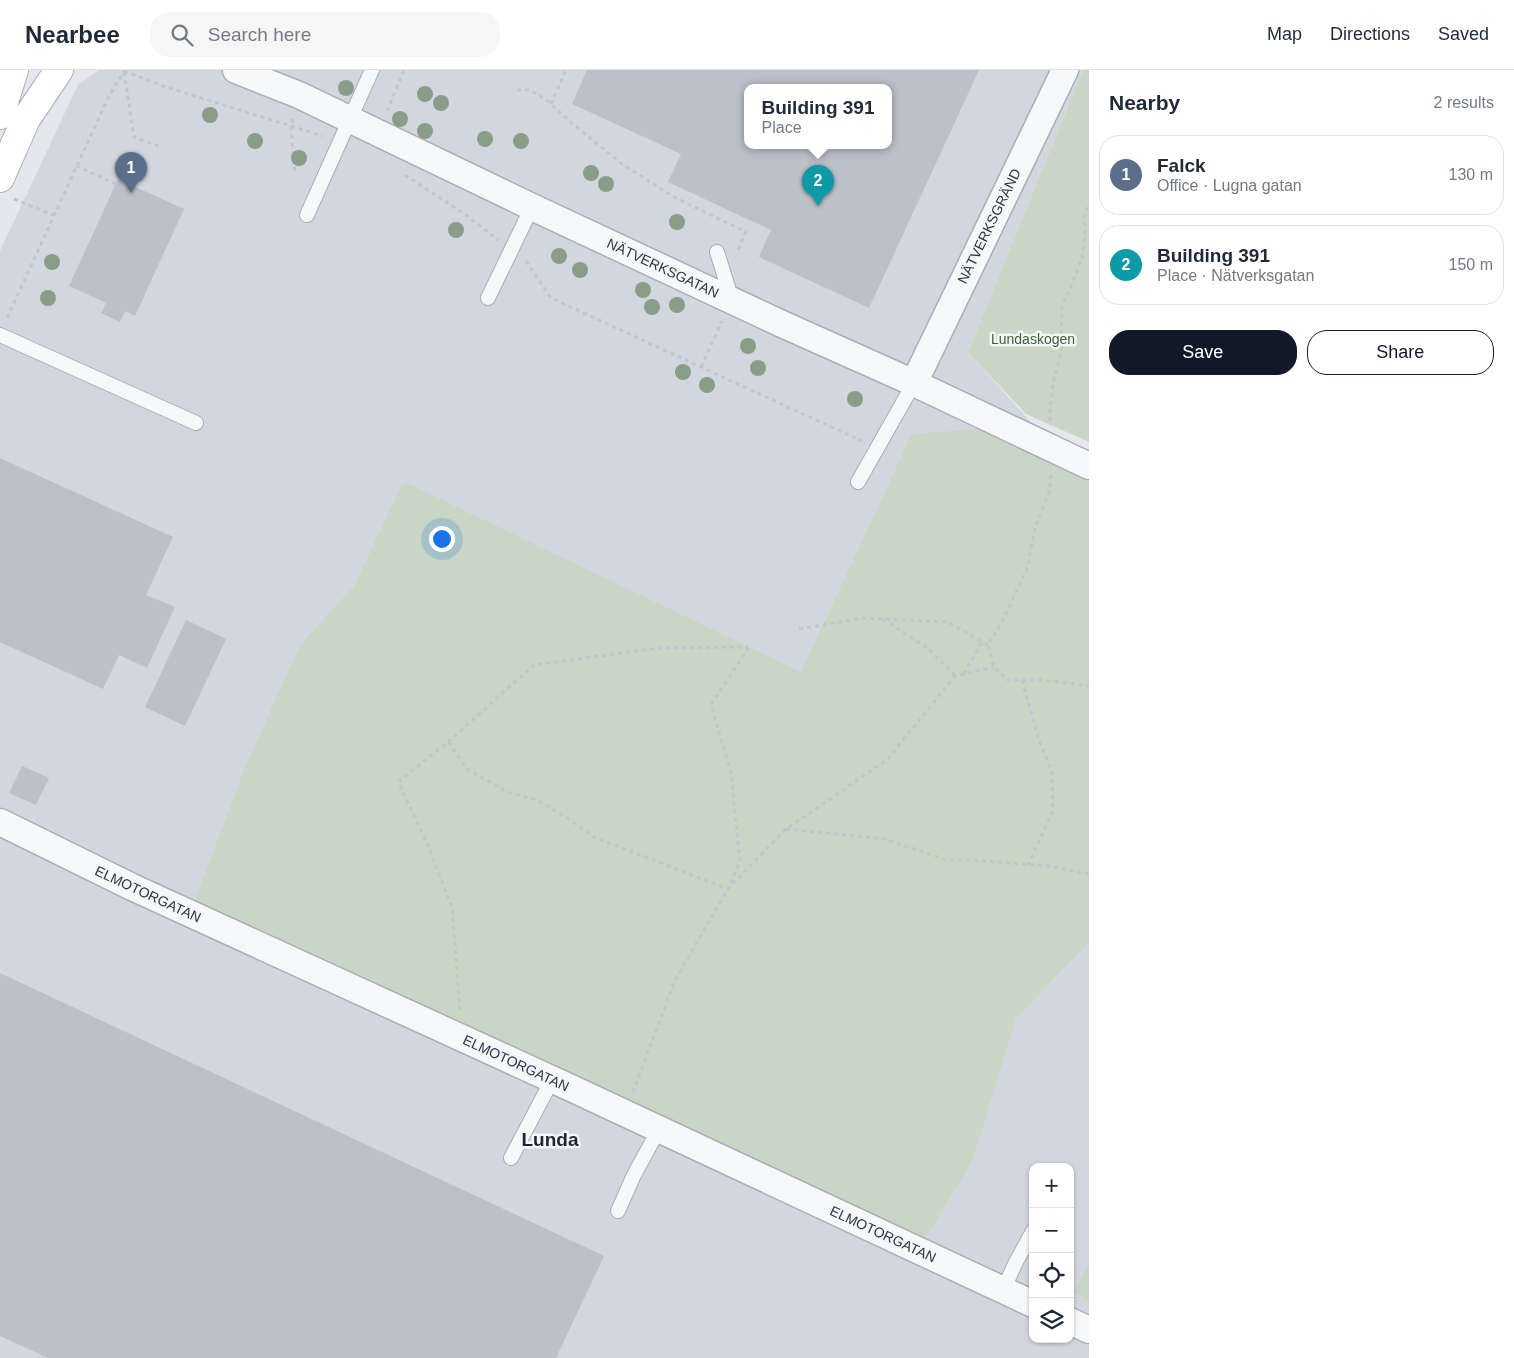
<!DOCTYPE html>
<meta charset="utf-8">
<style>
body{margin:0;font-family:Arial,sans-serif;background:#f6f6f7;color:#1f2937}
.controls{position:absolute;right:15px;bottom:15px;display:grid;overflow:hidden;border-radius:10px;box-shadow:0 1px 4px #0004}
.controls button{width:45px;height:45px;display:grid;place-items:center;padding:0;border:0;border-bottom:1px solid #e0e1e3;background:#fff;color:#1f2937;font:25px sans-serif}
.you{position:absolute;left:441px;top:468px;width:18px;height:18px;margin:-12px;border:4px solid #fff;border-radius:50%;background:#1a73e8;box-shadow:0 0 0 8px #1a73e833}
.badge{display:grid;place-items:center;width:32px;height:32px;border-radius:50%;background:#111827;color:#fff;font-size:16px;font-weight:700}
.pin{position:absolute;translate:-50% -41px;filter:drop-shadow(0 1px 2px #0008)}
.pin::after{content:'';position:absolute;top:26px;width:18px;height:15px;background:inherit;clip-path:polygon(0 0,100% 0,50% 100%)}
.popup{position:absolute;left:744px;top:14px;width:148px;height:65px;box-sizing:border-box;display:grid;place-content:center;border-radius:10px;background:#fff;filter:drop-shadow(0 1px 4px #0005);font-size:16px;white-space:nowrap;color:#747a83}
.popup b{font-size:19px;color:#1f2937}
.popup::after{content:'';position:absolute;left:50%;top:100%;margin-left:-10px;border:10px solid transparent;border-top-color:#fff}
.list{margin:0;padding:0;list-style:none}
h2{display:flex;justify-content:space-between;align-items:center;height:65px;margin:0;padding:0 20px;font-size:21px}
h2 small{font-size:16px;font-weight:400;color:#747a83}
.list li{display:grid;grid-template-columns:32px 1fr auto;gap:15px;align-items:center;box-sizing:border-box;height:80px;margin:0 10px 10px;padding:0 10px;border:1px solid #e0e1e3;border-radius:20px}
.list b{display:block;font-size:19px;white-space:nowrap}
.list p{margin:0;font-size:16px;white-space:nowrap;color:#747a83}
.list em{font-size:16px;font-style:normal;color:#747a83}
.actions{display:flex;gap:10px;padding:15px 20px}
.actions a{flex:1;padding:11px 0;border:1px solid #111827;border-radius:20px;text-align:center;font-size:18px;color:#111827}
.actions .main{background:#111827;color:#fff}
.icon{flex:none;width:28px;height:28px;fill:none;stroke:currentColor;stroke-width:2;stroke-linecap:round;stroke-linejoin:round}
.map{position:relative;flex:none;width:1089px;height:1288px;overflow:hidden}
header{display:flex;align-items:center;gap:30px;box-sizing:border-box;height:70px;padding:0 25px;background:#fff;border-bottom:1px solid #e0e1e3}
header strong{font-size:24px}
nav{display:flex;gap:28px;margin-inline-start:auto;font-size:18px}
.search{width:350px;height:45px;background:#f6f6f7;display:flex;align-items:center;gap:12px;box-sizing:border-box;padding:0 18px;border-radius:20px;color:#747a83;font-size:19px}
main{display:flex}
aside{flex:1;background:#fff}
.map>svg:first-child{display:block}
.built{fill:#d2d6de;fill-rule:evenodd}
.green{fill:#c9d6c5}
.building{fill:#bbc0ca;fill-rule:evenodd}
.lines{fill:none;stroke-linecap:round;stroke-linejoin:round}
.service-casing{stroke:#a9aeb7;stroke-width:16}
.minor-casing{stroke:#a9aeb7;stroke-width:29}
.secondary-casing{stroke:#a9aeb7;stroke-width:30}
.path{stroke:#c2c5cb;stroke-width:3;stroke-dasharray:4 4;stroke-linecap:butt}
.service{stroke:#f7f8fa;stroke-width:14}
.minor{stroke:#f7f8fa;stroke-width:26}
.secondary{stroke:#fff;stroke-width:28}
.tree{fill:#899d89}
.labels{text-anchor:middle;stroke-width:5;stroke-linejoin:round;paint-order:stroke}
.street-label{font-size:14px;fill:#2b3445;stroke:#f4f6f9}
.park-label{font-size:14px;fill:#3f6138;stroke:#f4f6f9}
.district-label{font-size:19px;font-weight:bold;fill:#1d2536;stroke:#f4f6f9}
</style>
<header>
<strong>Nearbee</strong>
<div class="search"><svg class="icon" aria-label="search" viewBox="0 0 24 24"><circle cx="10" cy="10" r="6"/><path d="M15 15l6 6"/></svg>Search here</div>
<nav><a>Map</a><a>Directions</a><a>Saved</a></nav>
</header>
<main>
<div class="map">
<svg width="1089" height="1288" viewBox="0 0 1089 1288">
<rect width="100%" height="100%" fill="#e4e7ec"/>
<!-- built -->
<path class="built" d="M99,0H1083L968,282L1051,375L1089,395V1288H0V181L78,15ZM748,17H888V75H748ZM1033,1097H1070V1269H1033Z"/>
<!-- green -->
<path class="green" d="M1083,0H1089V372L1026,344L968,282Z
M978,359L1089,412V872L1016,948L972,1092L922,1173L193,835L246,695L300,575L354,516L402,415L407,413L801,602L912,364Z
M1089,1195V1231L1073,1222Z"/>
<!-- building -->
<path class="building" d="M587,0H979L869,238L759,187L771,160L668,112L681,84L572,34ZM748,17H888V75H748Z
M118,109L184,139L135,246L125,241L120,252L101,243L106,233L69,216Z
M0,388L173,467L146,525L175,537L147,598L119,585L103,619L0,572Z
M186,550L226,569L185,656L145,637Z
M22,696L49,708L36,735L9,723Z
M0,903L604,1186L556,1288H48L0,1266Z"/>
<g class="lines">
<defs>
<path id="service" d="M307,145L372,0
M717,182L732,230
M488,228L532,137
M0,265L196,353
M858,412L914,313
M511,1088L552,1010
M618,1141L634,1105L659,1059
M1003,1220L1016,1192L1033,1161"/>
<path id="minor" d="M236,0L299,25L532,137L782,254L914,313L1089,396
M914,313L1065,0
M0,752L132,817L571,1018L1033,1234
M1070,1251L1089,1260"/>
<path id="secondary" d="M0,45L14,0
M0,108L26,49L59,0"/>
</defs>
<!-- service casing -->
<use href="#service" class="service-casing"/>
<!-- minor casing -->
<use href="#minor" class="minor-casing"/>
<!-- secondary casing -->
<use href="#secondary" class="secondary-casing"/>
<!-- path -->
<path class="path" d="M124,1L163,16L323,66
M124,2L134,67L158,76
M517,20H530L545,29L574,55L622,94L672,126L746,162L737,182
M551,34L566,0
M387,41L404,0
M293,49L291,56L295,105
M76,96L116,114
M405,105L466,145L498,170
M14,129L53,145
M526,191L551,228L862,371
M7,248L109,26L124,1
M701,297L722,251
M1050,351V340L1053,313L1061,283L1062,236L1072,214L1082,187L1085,162L1084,144L1089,135
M1051,405L1049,422L1035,458L1027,499L1001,554L988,575L994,597L1007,610H1043L1089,616
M883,549L929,579L955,606
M799,559L863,548L948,552L988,575
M964,604L982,572
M1022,610L1039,670L1052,702L1053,741L1028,795
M448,672L534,595L658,578L748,577
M786,759L885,769L947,790H972L1048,796L1089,804
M460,940L452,837L426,771L398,712L448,672L467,699L507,722L537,730L569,749L594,767L728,819L740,791L731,702L711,635L749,577
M633,1022L675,910L728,819L786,759L887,690L955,606L994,597"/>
<!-- service -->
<use href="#service" class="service"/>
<!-- minor -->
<use href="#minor" class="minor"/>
<!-- secondary -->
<use href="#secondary" class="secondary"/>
</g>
<!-- trees -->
<g class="tree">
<circle cx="346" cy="18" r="8"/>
<circle cx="425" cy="24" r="8"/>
<circle cx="441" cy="33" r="8"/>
<circle cx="210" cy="45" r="8"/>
<circle cx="400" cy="49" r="8"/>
<circle cx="425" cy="61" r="8"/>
<circle cx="485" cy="69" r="8"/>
<circle cx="255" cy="71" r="8"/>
<circle cx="521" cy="71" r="8"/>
<circle cx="299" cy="88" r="8"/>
<circle cx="591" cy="103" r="8"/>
<circle cx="606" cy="114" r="8"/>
<circle cx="677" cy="152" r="8"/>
<circle cx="456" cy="160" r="8"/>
<circle cx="559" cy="186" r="8"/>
<circle cx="52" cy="192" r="8"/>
<circle cx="580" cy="200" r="8"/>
<circle cx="643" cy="220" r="8"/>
<circle cx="48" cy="228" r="8"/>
<circle cx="677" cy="235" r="8"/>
<circle cx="652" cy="237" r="8"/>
<circle cx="748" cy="276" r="8"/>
<circle cx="758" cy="298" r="8"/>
<circle cx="683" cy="302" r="8"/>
<circle cx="707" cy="315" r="8"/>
<circle cx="855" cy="329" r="8"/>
</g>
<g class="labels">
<!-- street labels -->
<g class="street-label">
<text transform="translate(989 156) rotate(-64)" y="5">NÄTVERKSGRÄND</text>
<text transform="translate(663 198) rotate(25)" y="5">NÄTVERKSGATAN</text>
<text transform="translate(148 824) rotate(25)" y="5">ELMOTORGATAN</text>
<text transform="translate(516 993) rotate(25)" y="5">ELMOTORGATAN</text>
<text transform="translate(883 1164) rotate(25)" y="5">ELMOTORGATAN</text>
</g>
<!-- park labels -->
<g class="park-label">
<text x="1033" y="274">Lundaskogen</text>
</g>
<!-- district labels -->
<g class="district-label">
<text x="550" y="1076">Lunda</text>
</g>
</g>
</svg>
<div class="controls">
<button>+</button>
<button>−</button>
<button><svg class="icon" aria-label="locate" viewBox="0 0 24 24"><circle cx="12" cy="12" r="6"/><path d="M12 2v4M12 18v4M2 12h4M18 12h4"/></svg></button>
<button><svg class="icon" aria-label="layers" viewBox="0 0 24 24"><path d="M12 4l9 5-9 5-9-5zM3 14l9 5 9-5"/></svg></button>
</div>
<div class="you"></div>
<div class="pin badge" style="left:131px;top:123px;background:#5c6f8a">1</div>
<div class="pin badge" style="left:818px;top:136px;background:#0f9aa8">2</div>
<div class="popup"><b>Building 391</b>Place</div>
</div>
<aside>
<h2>Nearby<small>2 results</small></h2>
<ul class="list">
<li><span class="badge" style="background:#5c6f8a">1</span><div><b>Falck</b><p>Office · Lugna gatan</p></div><em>130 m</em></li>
<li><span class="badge" style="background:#0f9aa8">2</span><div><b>Building 391</b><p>Place · Nätverksgatan</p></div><em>150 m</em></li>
</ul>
<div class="actions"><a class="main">Save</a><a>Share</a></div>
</aside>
</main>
